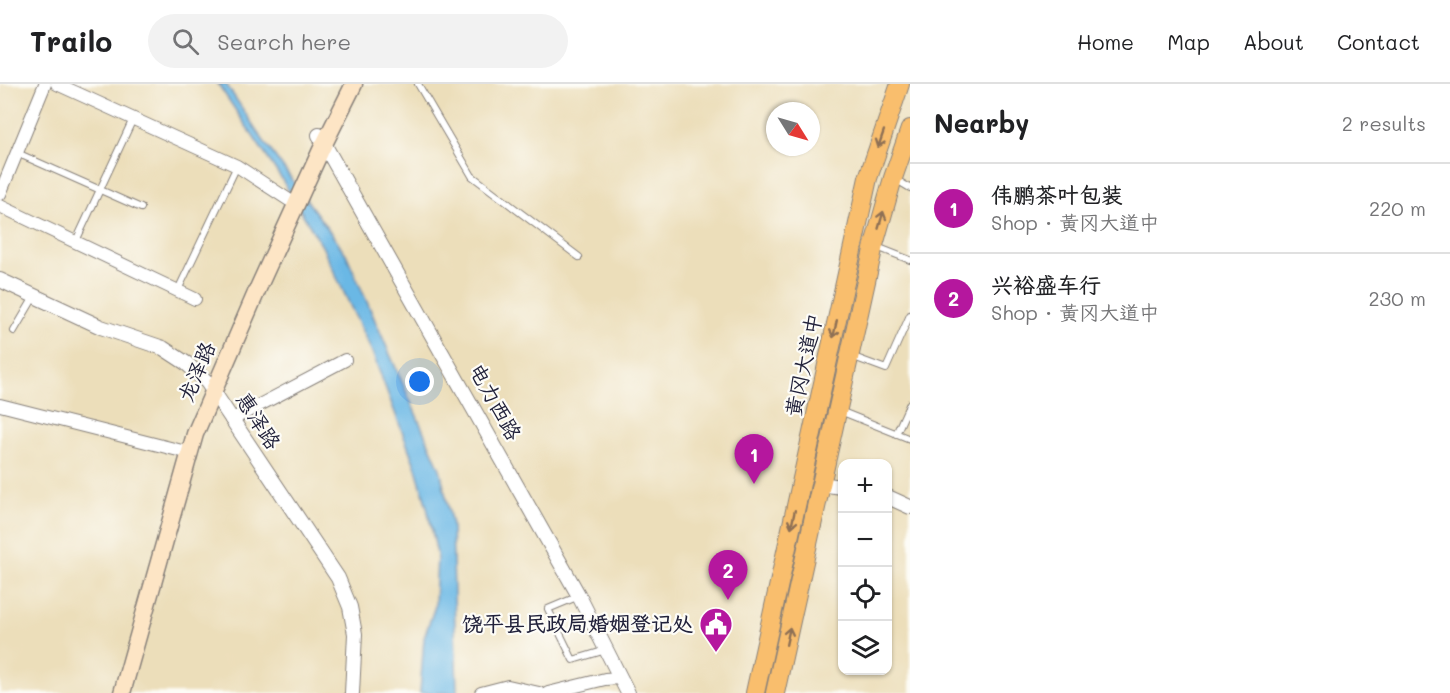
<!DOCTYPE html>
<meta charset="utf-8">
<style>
body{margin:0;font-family:Mali,"LXGW WenKai TC",sans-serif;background:#f2f2f2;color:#202124}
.controls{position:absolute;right:18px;bottom:18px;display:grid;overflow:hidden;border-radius:12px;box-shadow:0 2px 4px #0004}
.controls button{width:54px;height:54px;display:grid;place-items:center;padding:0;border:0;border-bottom:2px solid #e0e0e0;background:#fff;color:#202124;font:30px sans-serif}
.compass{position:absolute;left:766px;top:18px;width:54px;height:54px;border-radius:50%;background:#fff;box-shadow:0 2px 4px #0004;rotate:127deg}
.you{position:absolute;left:420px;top:298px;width:21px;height:21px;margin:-15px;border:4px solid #fff;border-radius:50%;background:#1a73e8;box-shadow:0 0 0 9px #1a73e833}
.badge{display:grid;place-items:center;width:39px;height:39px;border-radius:50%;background:#b5179e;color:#fff;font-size:20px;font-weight:700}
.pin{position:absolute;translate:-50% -50px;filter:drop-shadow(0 2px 3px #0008)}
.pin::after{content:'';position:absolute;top:32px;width:21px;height:18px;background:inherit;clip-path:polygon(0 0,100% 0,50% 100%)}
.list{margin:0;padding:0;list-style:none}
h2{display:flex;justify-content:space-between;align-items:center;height:78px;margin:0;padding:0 24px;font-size:26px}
h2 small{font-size:20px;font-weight:400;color:#757577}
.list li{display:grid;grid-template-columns:39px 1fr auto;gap:18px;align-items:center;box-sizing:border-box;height:90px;padding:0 24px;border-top:2px solid #e0e0e0}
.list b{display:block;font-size:22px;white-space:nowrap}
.list p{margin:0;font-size:20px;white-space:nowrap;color:#757577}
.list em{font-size:20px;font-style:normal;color:#757577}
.icon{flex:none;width:33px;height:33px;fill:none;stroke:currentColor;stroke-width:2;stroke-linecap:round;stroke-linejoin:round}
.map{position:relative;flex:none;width:910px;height:609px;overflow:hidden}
header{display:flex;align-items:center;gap:36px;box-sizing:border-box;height:84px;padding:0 30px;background:#fff;border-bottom:2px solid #e0e0e0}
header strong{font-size:28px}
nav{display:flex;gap:33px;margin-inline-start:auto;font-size:21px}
.search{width:420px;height:54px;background:#f2f2f2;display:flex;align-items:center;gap:15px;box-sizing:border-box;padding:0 21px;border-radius:33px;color:#757577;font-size:22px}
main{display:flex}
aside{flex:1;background:#fff}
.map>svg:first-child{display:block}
.water{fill:#6bb8e5;stroke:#466d90;stroke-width:1.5}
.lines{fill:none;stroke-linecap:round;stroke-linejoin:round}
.service-casing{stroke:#87807a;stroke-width:8}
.minor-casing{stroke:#87807a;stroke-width:14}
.tertiary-casing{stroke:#87807a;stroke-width:16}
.secondary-casing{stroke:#87807a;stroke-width:19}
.primary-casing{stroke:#87807a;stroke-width:20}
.service{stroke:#fff;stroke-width:6}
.minor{stroke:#fff;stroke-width:12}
.tertiary{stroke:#fff;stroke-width:14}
.secondary{stroke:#fde5c5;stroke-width:16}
.primary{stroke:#f9be6d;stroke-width:18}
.oneway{stroke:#8e7054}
.labels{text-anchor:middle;stroke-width:4.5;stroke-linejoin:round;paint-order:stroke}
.street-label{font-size:21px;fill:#22223b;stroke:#fdfcf7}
.poi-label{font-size:21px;font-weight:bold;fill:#22223b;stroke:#fdfcf7;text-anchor:end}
</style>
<header>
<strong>Trailo</strong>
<div class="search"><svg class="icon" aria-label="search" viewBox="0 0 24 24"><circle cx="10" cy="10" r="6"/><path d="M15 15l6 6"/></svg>Search here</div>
<nav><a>Home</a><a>Map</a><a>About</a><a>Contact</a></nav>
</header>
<main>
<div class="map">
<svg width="910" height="609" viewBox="0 0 910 609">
<rect width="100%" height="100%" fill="#fdfcf7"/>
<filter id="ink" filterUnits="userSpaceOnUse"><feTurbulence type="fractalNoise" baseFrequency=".0167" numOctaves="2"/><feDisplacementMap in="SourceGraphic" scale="12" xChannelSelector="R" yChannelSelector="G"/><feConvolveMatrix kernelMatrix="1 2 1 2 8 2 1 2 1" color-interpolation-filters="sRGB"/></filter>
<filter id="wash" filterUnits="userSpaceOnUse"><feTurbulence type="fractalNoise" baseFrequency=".008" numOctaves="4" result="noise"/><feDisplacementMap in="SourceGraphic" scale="24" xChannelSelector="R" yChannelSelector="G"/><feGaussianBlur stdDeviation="1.35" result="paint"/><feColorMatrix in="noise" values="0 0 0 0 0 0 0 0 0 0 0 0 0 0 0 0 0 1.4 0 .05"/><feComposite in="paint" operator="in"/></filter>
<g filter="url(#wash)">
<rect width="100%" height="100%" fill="#ecdeba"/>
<!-- water -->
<path class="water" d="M218,0H226L263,56L346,170L440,385L452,441L457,609H420L424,554L435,522L437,470L427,423L416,384L372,268L322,162L281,94Z"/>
</g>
<g filter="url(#ink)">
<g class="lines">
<defs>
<path id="service" d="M418,0L472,92L579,173
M17,69L141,124
M895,95L910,104
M76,157L133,35
M877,163L910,176
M178,206L237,82
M14,247L34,213
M851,272L886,285L910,231
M840,327L910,355
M896,350L910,319
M579,512L548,525L573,576L606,566"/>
<path id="minor" d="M57,0L237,82L289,116
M0,110L45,0
M0,122L195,215
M0,321L190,369
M231,336L345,276
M481,609L508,602L539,609
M548,609L605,595L620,594"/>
<path id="tertiary" d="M319,51L579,512L628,609
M0,196L101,243L163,264L186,279L207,298L338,494L350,523L355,550L352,609
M820,400L842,403
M888,413L910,423"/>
<path id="secondary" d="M122,609L195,350L259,202L321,66L354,0"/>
<path id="primary" d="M755,609L868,94L900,0
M775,609L874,161L893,94L910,45"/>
</defs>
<!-- service casing -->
<use href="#service" class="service-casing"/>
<!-- minor casing -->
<use href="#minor" class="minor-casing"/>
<!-- tertiary casing -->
<use href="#tertiary" class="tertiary-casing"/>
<!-- secondary casing -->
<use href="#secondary" class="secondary-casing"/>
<!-- primary casing -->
<use href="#primary" class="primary-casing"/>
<!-- service -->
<use href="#service" class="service"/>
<!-- minor -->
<use href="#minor" class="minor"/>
<!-- tertiary -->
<use href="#tertiary" class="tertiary"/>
<!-- secondary -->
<use href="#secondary" class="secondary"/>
<!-- primary -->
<use href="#primary" class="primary"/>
</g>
<!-- one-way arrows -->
<defs><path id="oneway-shaft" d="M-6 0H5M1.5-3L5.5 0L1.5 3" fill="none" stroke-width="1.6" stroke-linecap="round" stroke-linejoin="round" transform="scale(1.5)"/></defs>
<g class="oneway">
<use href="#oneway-shaft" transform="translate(881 55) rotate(109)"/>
<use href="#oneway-shaft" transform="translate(881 136) rotate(-74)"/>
<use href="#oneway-shaft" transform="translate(835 245) rotate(102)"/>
<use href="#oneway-shaft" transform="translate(793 435) rotate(102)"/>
<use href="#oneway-shaft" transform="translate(788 552) rotate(-78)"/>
</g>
</g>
<!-- icons -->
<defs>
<symbol id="civic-pin" viewBox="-11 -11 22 30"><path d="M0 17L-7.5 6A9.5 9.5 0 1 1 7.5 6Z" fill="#b5179e" stroke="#fdfcf7"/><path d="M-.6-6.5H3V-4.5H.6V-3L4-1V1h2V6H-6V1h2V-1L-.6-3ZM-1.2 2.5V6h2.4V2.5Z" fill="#fff"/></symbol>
</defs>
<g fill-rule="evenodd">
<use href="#civic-pin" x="697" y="521" width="38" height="52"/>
</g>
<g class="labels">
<!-- street labels -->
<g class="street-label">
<text transform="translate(804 281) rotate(-78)" y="7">黄冈大道中</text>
<text transform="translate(197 288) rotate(-67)" y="7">龙泽路</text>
<text transform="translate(495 318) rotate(61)" y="7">电力西路</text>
<text transform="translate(258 337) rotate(57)" y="7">惠泽路</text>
</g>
<!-- poi labels -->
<g class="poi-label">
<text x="693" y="547">饶平县民政局婚姻登记处</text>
</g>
</g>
</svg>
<div class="controls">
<button>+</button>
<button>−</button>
<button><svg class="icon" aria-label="locate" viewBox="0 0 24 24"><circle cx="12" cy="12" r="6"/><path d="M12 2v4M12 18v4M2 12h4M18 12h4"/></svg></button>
<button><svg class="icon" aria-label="layers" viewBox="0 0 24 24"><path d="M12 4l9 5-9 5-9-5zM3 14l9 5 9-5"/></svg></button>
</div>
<svg class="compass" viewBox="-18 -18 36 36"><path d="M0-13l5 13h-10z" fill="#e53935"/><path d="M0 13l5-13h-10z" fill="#757577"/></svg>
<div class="you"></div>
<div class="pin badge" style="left:754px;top:400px">1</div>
<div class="pin badge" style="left:728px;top:516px">2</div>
</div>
<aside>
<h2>Nearby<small>2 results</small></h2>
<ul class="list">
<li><span class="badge">1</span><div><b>伟鹏茶叶包装</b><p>Shop · 黄冈大道中</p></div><em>220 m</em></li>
<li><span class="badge">2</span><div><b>兴裕盛车行</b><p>Shop · 黄冈大道中</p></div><em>230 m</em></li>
</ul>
</aside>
</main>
